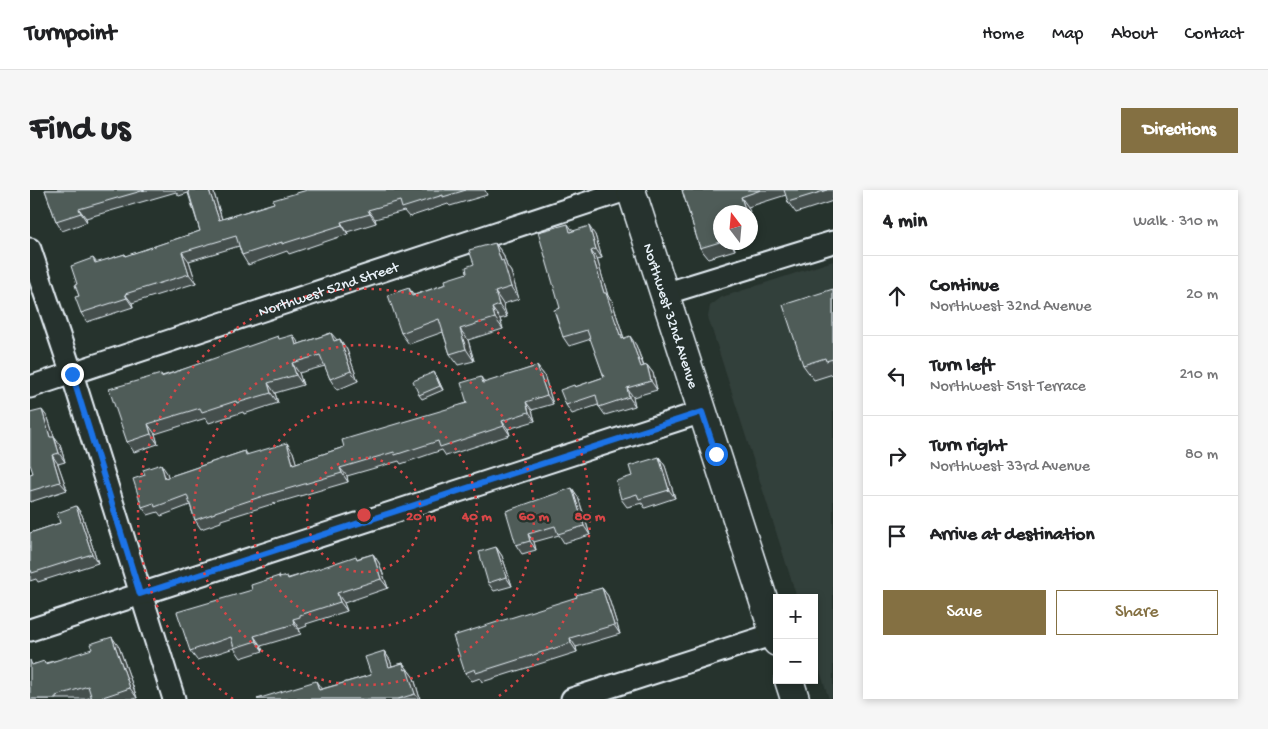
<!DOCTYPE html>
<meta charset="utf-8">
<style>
body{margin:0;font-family:"Gochi Hand",sans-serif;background:#f6f6f6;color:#202124}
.controls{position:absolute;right:15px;bottom:15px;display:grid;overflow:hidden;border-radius:0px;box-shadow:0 2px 8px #0003}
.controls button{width:45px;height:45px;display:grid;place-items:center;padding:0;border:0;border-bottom:1px solid #e0e0e0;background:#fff;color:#202124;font:25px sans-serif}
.compass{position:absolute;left:683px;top:15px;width:45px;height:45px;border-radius:50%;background:#fff;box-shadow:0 2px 8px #0003;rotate:344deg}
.stop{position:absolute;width:15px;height:15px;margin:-11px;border:4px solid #1a73e8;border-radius:50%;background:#fff}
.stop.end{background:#1a73e8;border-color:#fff;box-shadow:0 1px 5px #0008}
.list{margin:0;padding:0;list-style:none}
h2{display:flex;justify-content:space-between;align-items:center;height:65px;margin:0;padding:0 20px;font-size:21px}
h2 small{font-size:16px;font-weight:400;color:#757577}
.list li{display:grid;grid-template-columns:32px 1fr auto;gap:15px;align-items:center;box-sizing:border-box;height:80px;padding:0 20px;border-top:1px solid #e0e0e0}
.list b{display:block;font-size:19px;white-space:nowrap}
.list p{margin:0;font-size:16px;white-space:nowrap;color:#757577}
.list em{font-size:16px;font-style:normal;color:#757577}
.actions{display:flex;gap:10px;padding:15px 20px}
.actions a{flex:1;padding:11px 0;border:1px solid #847042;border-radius:0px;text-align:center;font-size:18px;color:#847042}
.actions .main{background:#847042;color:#fff}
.icon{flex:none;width:28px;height:28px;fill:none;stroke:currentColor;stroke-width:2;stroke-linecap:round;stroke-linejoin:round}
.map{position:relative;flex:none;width:803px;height:509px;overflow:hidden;border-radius:0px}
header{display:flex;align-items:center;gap:30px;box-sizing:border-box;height:70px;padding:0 25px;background:#fff;border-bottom:1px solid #e0e0e0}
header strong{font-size:24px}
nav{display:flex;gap:28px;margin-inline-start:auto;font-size:18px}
.intro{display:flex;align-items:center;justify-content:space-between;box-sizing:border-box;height:120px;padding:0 30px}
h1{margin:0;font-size:35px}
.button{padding:12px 22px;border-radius:0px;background:#847042;color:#fff;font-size:18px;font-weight:700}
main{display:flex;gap:30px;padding:0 30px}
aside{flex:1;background:#fff;border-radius:0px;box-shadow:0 2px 8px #0003}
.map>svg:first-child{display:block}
.built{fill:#333f3a}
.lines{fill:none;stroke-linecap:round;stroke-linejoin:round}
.minor-casing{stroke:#e8f1f8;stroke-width:25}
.secondary-casing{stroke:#e8f1f8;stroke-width:31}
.minor{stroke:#26332d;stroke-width:21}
.secondary{stroke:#26332d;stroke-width:28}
.wall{fill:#454f4d;stroke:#e8f1f8}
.shaded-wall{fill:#38403e;stroke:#e8f1f8}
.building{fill:#505c59;stroke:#e8f1f8}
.route{stroke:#1a73e8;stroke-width:6}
.ring{fill:none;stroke:#d94647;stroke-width:2.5;stroke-dasharray:2.5 5}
.labels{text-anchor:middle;stroke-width:4.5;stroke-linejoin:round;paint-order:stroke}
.street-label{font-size:15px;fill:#e8f1f8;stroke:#26332d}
.centre{fill:#d94647;stroke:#26332d;stroke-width:2.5}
.ring-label{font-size:15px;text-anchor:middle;font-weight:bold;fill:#d94647;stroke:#26332d;stroke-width:4.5;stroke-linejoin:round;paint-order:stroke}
</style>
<header>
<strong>Turnpoint</strong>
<nav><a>Home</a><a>Map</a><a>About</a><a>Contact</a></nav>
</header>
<div class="intro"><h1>Find us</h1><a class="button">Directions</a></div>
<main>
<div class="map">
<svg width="803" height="509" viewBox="0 0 803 509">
<rect width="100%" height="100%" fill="#26332d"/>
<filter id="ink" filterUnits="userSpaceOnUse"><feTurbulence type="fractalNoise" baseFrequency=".02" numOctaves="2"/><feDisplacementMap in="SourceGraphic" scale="10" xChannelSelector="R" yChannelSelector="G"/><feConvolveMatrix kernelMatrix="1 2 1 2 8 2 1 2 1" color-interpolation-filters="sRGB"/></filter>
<g filter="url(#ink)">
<!-- built -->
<path class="built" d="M803,71V507L799,509L784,463V408H767L678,127L680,116L692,107Z"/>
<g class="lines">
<defs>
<g id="minor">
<path d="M0,59L42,184L144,509"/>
<path d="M634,104L803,52"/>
<path id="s1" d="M0,197L596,0"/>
<path d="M0,440L672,222"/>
<path d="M542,509L744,444"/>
</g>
<g id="secondary">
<path id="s2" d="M601,0L747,452"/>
<path d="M759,490L765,509"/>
</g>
</defs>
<!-- minor casing -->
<use href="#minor" class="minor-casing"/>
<!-- secondary casing -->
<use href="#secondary" class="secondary-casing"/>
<!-- minor -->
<use href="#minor" class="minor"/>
<!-- secondary -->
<use href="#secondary" class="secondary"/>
</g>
<!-- wall -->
<path class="wall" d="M15,0H183L192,29L244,13L277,0H455L457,5L420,16L418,14L379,27L374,21L345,29L346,33L317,42L318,44L259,64L257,61L218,75L212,65L209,56L159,71L166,93L102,113L103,117L57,132L51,123L47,94L63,68L67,73L95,64L96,66L170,41L158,3L149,6L146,2L56,28L57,32L32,41L26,31Z
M652,0H803V11L766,23L758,12L756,5L718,17L690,22V52H703L705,60L678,68L670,58Z
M720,24L725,39L720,41Z
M538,34L543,41L565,45L572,68L567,69L578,106L582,111L594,148L606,155L614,176L617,175L623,183L627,200L603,207L605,216L575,225L568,215L542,224L536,215L544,195L545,197L574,187L561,149L539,156L533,147L530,118Z
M465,53L473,64L477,76L481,82L489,109L473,114L477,127L470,129L473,139L438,150L444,171L428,175L420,164L413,142L379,154L371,143L379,98L384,105L416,94L437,83Z
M803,99V184L784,190L773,175Z
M301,143L307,150L310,149L317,160L328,191L307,200L300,189L295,176L269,183L273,195L245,203L248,213L214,224L213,222L179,233L176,228L125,244L128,254L104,262L97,252L131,184L132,186L250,149L269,154Z
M507,176L514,185L523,214L502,220L505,231L478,239L480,245L416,266L412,260L371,274L369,271L317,286L318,292L236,316L191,330V332L171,339L165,330L160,315L131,326L128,322L118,325L112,317L137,283L138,287L215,261L218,265L263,262L266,273L314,257L437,213L451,187L455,193Z
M407,187L413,200L392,209L389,205Z
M18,228L24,247L30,255L35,272L28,274L37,300L0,312V284L3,283Z
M629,267L635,276L645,308L615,318L612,313L597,317L591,309L602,286Z
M542,298L548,307L560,345L534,353L529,345L504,352L506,360L492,364L486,355Z
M46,316L52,325L68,373L8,392L6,389L0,391V343L30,333Z
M466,357L472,366L482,396L464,401L458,393Z
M343,364L349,373L358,398L314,413L317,421L276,434L277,436L269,439L271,444L231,456L233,461L211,468L204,458L167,470L160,461L222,400L249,386L250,388H259Z
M572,398L578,406L590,444L546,457L547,462L452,492L450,488L442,491L435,483L547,407Z
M89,457L107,508L104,509H62L61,507L56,509H0L4,474L15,473Z
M354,461L360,470L362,476L373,473L384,488L390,509H227L292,499L341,485Z"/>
<!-- shaded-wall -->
<path class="shaded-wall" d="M179,0H183L195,40L189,30Z
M711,7L718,17L720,22H716Z
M49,19L56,28L57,32L51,23Z
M338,20L345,29L346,33L340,24Z
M720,24L725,39L720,32Z
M311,32L317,42L318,44L312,35Z
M559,36L565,45L572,68L566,59Z
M700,52H703L705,60Z
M465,53L473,64L477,76L481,82L489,109L481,97L471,71Z
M561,61L567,69L578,106L582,111L594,149L598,157L590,145L574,103Z
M152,62L159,71L166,93L159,84Z
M465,102L473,114L477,127L469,115Z
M95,104L102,113L103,117L97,108Z
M462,118L470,129L473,139L465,128Z
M430,139L438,150L444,171L436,159Z
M263,145L270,155H266Z
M600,146L606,155L617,186L611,177Z
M310,149L317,160L328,191L321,181Z
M262,173L269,183L273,195L266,185Z
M617,175L623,183L627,200L621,191Z
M507,176L514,185L523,214L517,205Z
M404,182L407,187L413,200L410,196Z
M238,193L245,203L248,213L241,203Z
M597,198L603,207L605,216L599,207Z
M496,212L502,220L505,231L499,222Z
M12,220L18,228L27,256L20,247Z
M472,231L478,239L480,245L474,236Z
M118,234L125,244L128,254L121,244Z
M24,247L30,255L35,272L29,263Z
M257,253L263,262L269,282L263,274Z
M22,265L28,274L37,300L30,292Z
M629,267L635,276L645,308L639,300Z
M131,274L137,283L141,296L135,288Z
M310,278L317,286L318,292L312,283Z
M542,298L548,307L560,345L554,336Z
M46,316L52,325L68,373L62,364Z
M498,344L504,352L506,360L500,351Z
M466,357L472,366L482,396L476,387Z
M343,364L349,373L358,398L351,389Z
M572,398L578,406L590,444L584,435Z
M307,403L314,413L317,421L310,412Z
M263,429L269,439L271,444L264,434Z
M224,446L231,456L233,461L226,451Z
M82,447L89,457L107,508L100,498Z
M540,448L546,457L547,462L541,453Z
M354,461L360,470L365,486L359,477Z
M373,473L384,488L390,509H389L385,504L375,480Z
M286,491L292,500H289Z"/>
<!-- building -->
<path class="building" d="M15,0H115L49,19L51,23L26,31Z
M158,0H179L189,30L244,13L243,10L277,0H436L413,7V5L372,18L370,11L338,20L340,24L311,32L312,35L252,54V52L212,65L206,46L152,62L159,84L95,104L97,108L51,123L45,107L49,106L45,95L47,94L41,76L63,68L65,73L95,64V66L170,41Z
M652,0H731L711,7L716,22H690V52L670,58Z
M754,0H797L758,12Z
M538,34L540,42L559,36L566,59L561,61L574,103H576L590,145L591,144L592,149L600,146L611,177L617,175L621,191L597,198L599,207L569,217L566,205L536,215L530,200L544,195L545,197L574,187L557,140L533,147L524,120L530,118L508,42Z
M465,53L471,71L473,70L481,97L465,102L469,115L462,118L465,128L430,139L436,159L420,164L409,129L371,143L358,105L379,98L382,106L416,94L415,90L437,83L436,77L444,74L439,60Z
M803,99V169L796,171L795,168L773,175L753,115Z
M301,143L304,151L310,149L321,181L300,189L290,165L262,173L266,185L238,193L241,203L207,213L206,211L172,222L170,218L118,234L121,244L97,252L79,199L131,184V187L248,146L249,149L263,145L266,155Z
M507,176L517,205L496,212L499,222L472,231L474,236L410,257L408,251L365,265L364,262L310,278L312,283L230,307L185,322V323L165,330L157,305L125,317L124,313L112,317L103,289L115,285L113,280L131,274L135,288L215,261L216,265L257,253L263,274L314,257L312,250L437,213L431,193L451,187L453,193Z
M404,182L410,196L389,205L383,191Z
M12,220L20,247H24L29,263L22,265L30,292L0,301V284L3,283L0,274V223Z
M629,267L639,300L609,309L607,304L591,309L586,291L602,286L599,276Z
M542,298L554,336L528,344L525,336L498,344L500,351L486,355L476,321Z
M46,316L62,364L2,383L1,380H0V343L30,333L27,323Z
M466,357L476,387L458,393L449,362Z
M343,364L351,389L307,403L310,412L270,425V427L263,429L264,434L224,446L226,451L204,458L201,447L160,461L147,422L222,400L221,395L249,386V388L257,386L258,389L326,366L327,369Z
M572,398L584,435L540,448L541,453L446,483L445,479L435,483L423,446L547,407L546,405Z
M82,447L100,498L67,509H62L58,496L26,506V509H0V470L2,475L14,471L15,474L62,459L60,454Z
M354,461L359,477L373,473L375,480L377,479L385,504L368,509H227L286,491L289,500L341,485L335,467Z"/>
</g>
<g class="lines" filter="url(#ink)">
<!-- route -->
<path class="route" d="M42,184L110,404L672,222L686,264"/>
</g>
<!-- distance rings -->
<g class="ring">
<circle cx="334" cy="325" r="57"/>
<circle cx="334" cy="325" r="113"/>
<circle cx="334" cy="325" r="170"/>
<path d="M203 509A226 226 0 1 1 465 509"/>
</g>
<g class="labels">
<!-- street labels -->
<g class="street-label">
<text dy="5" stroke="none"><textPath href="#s1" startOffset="314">Northwest 52nd Street</textPath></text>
<text dy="5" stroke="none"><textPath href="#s2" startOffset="132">Northwest 32nd Avenue</textPath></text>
</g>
</g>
<circle cx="334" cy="325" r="8" class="centre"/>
<g class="ring-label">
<text x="391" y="330">20 m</text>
<text x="447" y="330">40 m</text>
<text x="504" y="330">60 m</text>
<text x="560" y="330">80 m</text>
</g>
</svg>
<div class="controls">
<button>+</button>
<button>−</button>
</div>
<svg class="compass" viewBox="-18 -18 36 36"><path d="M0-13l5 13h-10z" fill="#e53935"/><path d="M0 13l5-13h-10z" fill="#757577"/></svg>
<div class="stop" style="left:686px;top:264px"></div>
<div class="stop end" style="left:42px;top:184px"></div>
</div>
<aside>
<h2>4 min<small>Walk · 310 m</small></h2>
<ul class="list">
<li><svg class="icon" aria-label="ahead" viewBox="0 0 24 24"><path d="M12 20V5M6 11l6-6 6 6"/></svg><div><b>Continue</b><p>Northwest 32nd Avenue</p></div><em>20 m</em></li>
<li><svg class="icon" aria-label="left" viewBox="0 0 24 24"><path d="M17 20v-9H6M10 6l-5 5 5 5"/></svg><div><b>Turn left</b><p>Northwest 51st Terrace</p></div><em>210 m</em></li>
<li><svg class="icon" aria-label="right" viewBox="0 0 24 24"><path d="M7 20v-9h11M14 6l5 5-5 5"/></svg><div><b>Turn right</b><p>Northwest 33rd Avenue</p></div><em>80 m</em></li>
<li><svg class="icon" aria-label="arrive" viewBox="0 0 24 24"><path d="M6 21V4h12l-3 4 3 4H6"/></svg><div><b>Arrive at destination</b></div></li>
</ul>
<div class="actions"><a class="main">Save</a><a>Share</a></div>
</aside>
</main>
